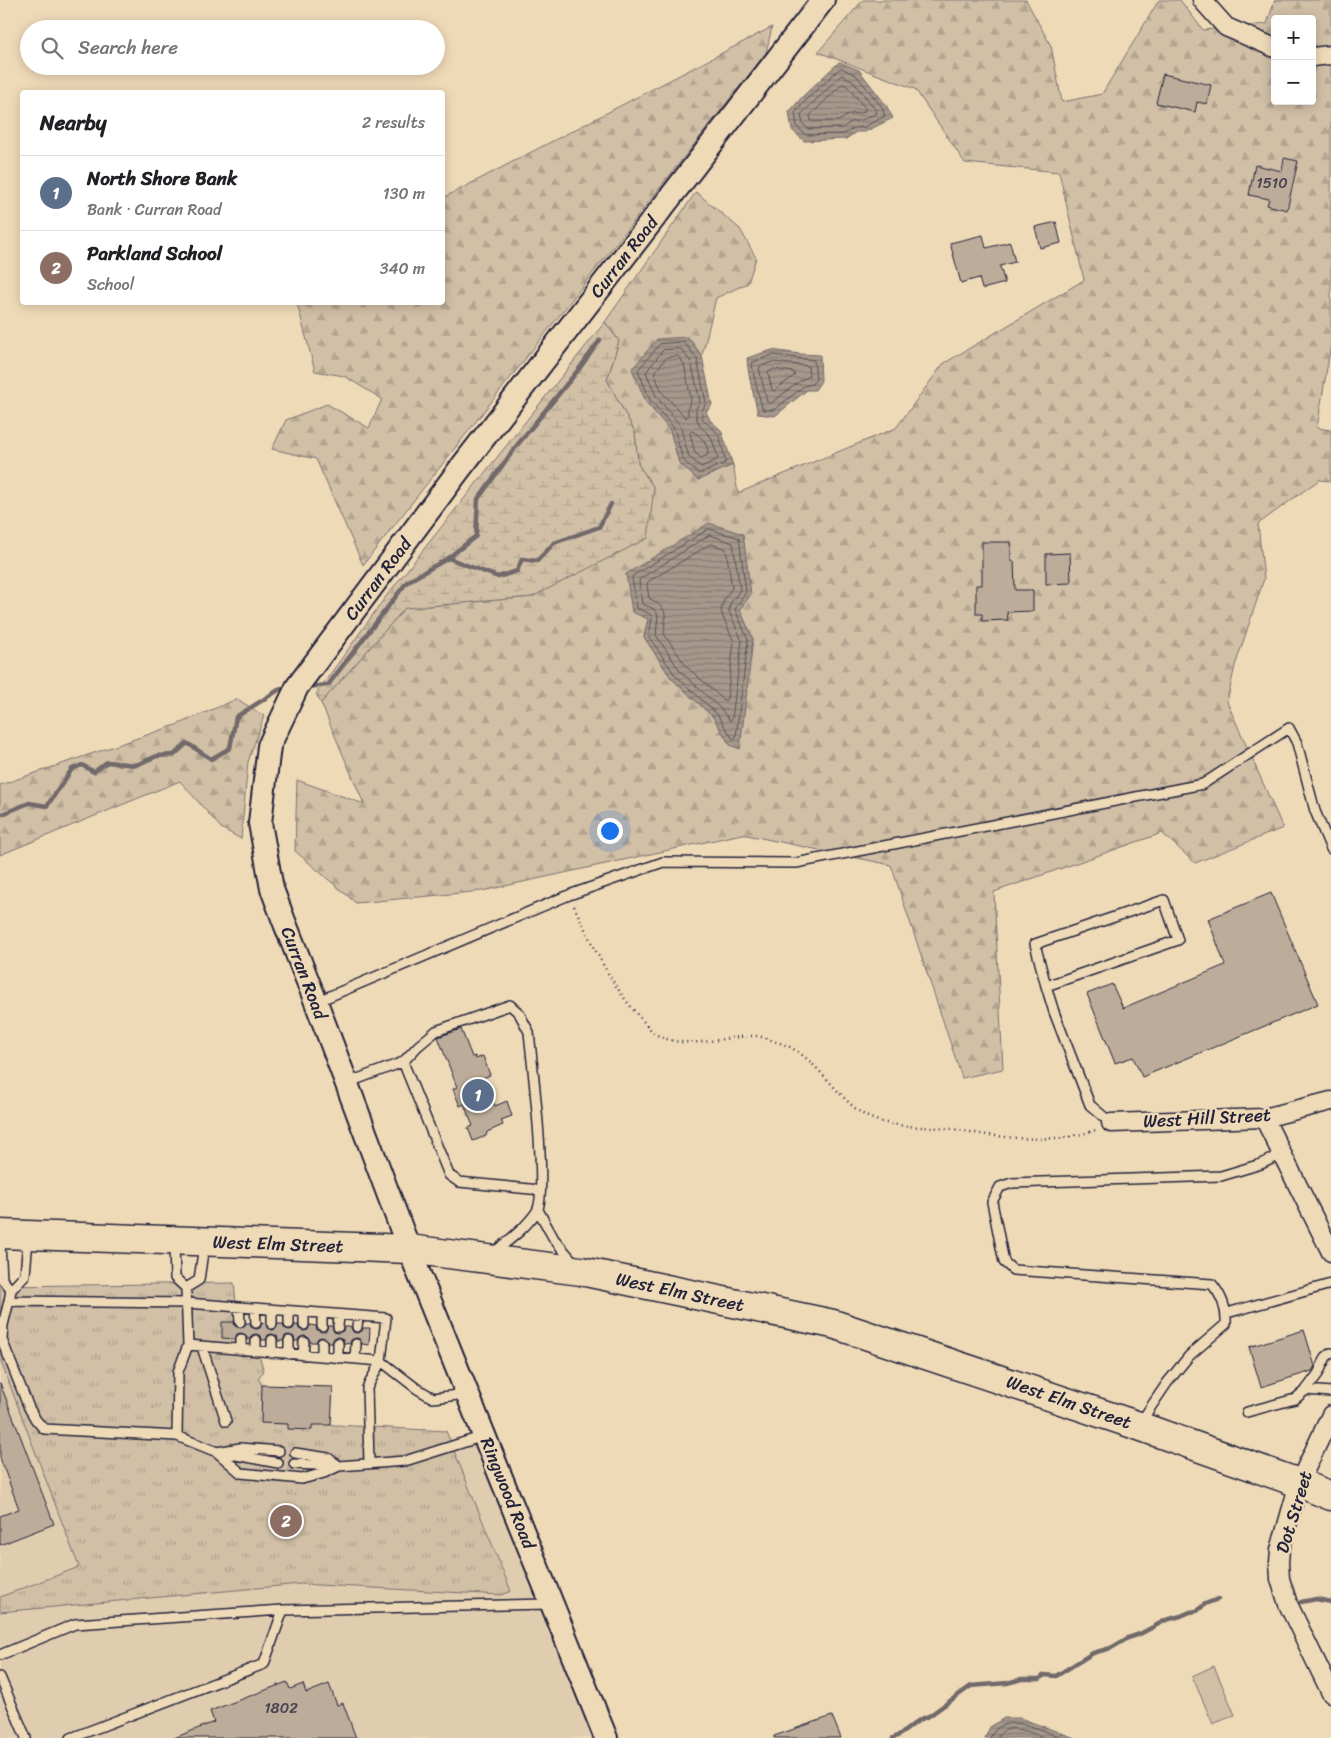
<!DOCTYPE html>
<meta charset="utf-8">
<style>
body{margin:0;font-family:Sriracha,sans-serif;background:#f6f6f6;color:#202124}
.controls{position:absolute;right:15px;top:15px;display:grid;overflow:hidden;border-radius:5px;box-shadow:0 2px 12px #0003}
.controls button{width:45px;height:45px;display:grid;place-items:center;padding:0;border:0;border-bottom:1px solid #e0e0e0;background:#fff;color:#202124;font:25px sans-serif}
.you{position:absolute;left:609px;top:830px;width:18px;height:18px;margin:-12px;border:4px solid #fff;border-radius:50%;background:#1a73e8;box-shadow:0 0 0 8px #1a73e833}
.badge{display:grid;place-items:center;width:32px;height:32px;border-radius:50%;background:#db2777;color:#fff;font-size:16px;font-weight:700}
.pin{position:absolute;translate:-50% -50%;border:2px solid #fff;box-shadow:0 1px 5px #0006}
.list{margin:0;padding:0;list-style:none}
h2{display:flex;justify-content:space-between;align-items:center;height:65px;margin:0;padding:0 20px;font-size:21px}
h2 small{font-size:16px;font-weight:400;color:#757577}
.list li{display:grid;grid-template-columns:32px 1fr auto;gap:15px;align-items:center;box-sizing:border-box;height:75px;padding:0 20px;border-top:1px solid #e0e0e0}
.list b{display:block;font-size:19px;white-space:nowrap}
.list p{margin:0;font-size:16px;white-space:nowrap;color:#757577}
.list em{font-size:16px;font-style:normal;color:#757577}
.icon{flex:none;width:28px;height:28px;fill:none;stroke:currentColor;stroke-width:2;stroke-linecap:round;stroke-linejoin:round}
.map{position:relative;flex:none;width:1331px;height:1738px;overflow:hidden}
.search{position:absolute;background:#fff;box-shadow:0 2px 12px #0003;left:20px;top:20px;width:425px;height:55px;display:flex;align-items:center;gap:12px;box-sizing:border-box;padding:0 18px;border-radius:28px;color:#757577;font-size:19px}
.panel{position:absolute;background:#fff;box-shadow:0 2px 12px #0003;left:20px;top:90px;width:425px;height:215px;border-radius:5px}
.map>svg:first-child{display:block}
.built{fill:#e0ccaf}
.grass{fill:url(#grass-tufts);stroke:#7a7070}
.forest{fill:url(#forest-firs);stroke:#7a7070;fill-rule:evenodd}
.wetland{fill:url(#wetland-marsh);stroke:#7a7070}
.green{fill:#d1bfa6;stroke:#7a7070}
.water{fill:url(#water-rules);stroke:#71696b}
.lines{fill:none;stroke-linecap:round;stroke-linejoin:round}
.shore{stroke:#57525b;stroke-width:1}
.stream{stroke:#71696b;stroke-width:4.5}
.building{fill:#bcac99;stroke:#22223b}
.service-casing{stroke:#22223b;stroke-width:12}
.minor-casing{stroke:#22223b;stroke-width:21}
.tertiary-casing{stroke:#22223b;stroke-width:26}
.primary-casing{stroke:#22223b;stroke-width:31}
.path{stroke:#22223b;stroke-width:2.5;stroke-dasharray:1 4;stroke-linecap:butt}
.service{stroke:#efdab8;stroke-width:9}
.minor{stroke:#efdab8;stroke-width:18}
.tertiary{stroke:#efdab8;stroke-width:22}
.primary{stroke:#efdab8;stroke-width:28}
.labels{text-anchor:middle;stroke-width:5;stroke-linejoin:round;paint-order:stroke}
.number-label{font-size:15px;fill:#484452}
.street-label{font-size:18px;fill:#22223b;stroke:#efdab8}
</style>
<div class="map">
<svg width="1331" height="1738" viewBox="0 0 1331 1738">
<defs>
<pattern id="grass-tufts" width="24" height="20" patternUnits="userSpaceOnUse" patternTransform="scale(1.25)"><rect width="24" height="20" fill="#d1bfa6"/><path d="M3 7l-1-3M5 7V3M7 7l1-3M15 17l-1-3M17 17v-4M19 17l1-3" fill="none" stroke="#b3a490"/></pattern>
<pattern id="forest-firs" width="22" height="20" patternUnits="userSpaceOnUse" patternTransform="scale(1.25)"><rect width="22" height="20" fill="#d1bfa6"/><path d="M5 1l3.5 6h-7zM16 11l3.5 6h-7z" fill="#b3a490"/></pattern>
<pattern id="wetland-marsh" width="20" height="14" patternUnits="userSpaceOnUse" patternTransform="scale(1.25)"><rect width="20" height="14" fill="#d1bfa6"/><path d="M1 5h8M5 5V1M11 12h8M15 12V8" fill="none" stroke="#b3a490"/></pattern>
<pattern id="water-rules" width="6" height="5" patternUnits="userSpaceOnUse" patternTransform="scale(1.25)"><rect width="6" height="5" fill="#a6998b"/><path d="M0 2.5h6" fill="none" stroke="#877c73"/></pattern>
</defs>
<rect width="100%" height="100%" fill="#efdab8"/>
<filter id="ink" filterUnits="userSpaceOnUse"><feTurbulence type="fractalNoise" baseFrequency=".02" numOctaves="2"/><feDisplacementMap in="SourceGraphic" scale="10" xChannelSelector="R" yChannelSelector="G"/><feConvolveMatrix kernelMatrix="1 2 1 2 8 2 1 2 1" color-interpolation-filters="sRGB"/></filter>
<g filter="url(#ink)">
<!-- built -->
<path class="built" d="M221,1296L284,1425L474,1439L593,1738H0V1297Z"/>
<!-- grass -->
<path class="grass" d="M234,1283L238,1323L253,1336L264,1371L258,1378L280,1422L446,1431L511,1591L502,1595L300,1584L0,1612V1597L79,1567L0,1359V1286Z"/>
<!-- forest -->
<path class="forest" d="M863,0H1026L1051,46L1062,102L1102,94L1159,0H1180L1203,30L1267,24L1275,0H1331V344L1317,428L1331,430V481L1319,480L1258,524L1264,579L1235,666L1227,702L1283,828L1195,863L1162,833L994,892L1003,1069L962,1078L891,865L742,834L482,891L356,903L295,851L297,780L364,804L321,703L405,608L532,597L654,488L638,464L635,432L607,380L619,341L605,322L696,192L740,229L756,258L748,283L716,298L702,356L688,337L646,402L670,430L679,463L698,480L733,465L738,493L896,428L943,364L1084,280L1059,172L965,163L915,89L818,52ZM1275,19H1312V101H1275ZM740,610L753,639L730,745L713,717L671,678L644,637L648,619Z
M772,27L766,53L363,565L316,459L272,449L286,420L327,404L369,428L382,399L344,376L315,371L297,303L442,302L443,198Z
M237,699L264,716L248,762L241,839L221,828L180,781L0,855V785L176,725Z"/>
<!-- wetland -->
<path class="wetland" d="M605,322L619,341L607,380L635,432L638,464L654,488L648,538L532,597L405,608L321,703L316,694L384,599Z"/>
<!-- green -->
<path class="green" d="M1214,1666L1235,1715L1213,1724L1192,1676Z"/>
<!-- water -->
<path class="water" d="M839,62L859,70L886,105L893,118L865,132H856L846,139L804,141L792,130L789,112L803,96Z
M688,337L702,356L712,405L706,412L710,420L721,430L733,465L698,480L679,463L670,430L646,402L632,369L657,339Z
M772,350L800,354L820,355L821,381L815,390H807L775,416L758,414C754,395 748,377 747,358Z
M709,523L743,534L751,594L740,610L753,639L740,749L730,745L713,717L671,678L644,637L648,619L632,612L626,574Z
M1004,1718H1020L1075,1738H985L990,1727Z"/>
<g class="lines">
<!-- shore -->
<path class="shore" d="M841,68L856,75L882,107L885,116L864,127L854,128L844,134L806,135L797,127L795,113L807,99Z
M842,75L852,80L876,110L877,113L862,120L851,122L842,128L808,129L803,124L801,115Z
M843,84L847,86L865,108V111L860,113L849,114L839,121H811L810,116Z
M684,342L697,359L706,403C695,423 708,420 717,433C722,440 723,453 726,461L725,463L699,474L683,460L674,428L650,400L638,370L660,344Z
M681,349L691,362L700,401L696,409V416L700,426L711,437L718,457L717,460L701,467L689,457L680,425L656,396L646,372L663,350Z
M773,355L814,360L816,379L812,384L804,386L774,410H764L762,408C759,393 753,378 752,363Z
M678,356L684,364L691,399L688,408V416L686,418L662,392L654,373L666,358Z
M773,362L808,366L809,376L800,381L770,404L767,402L759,368L761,366Z
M774,369L793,372L795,375L774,391L772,390L768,373Z
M692,431C701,435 709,445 708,455L701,458L695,453L690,433Z
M709,529L739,538L746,592L735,609L748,640L736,737L734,739L732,738L717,714L675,675L649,637L652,617L650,614L637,608L632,578L633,576Z
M710,535L733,543L740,590L730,604L729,611L742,641L732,719L730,721L721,709L680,671L656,635L658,615L654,609L642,604L639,581L640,579Z
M711,544L726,549L732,588L724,600L721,610L723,617L734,642L727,699L725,701L686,666L664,634C665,614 670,610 649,598L647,585L648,582Z
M990,1738C1003,1709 1041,1730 1062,1738
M997,1738C1006,1720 1031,1733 1045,1738"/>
<!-- stream -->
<path class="stream" d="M448,558L476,536L478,499L518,444L579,369L600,340
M307,687L328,685L407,582L448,558L498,577L517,571L522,559L537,561L554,543L599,527L611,504
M0,815L29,803L47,806L72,769L82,765L94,772L107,762L136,765L157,756L174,755L187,743L211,759L230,748L236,717L280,689L289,688
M1301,1602L1316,1599L1331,1602
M893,1738C906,1733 915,1719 929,1716L971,1686L1007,1683L1022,1679H1040L1044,1675L1056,1676L1093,1653L1111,1648L1128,1638L1140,1634L1166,1620L1181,1616L1190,1612L1197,1611L1205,1604L1218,1599"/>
</g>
<!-- building -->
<path class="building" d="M1163,74L1211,85L1207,104L1197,102L1195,112L1156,103Z
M1284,158L1298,161L1287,210L1267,205L1269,199L1249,195L1255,165L1282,171Z
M1056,222L1061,243L1040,248L1035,227Z
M983,235L986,248L1010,242L1015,262L1000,266L1005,283L982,289L979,278L961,283L950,243Z
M982,542H1011V561H1014L1015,590H1033V611L1007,612L1008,620L982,621V614H976V585H982Z
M1070,553L1071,583L1046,584V554Z
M1271,893L1318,1004L1142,1077L1133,1057L1115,1063L1087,994L1112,984L1123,1008L1225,965L1208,919Z
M461,1029L472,1057L475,1056L476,1059L483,1056L490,1075L483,1078L495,1106L507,1101L512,1116L501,1120L503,1125L487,1132L486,1136L473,1141L468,1128L473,1126L464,1104L460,1106L453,1089L457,1087L438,1037Z
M222,1322H234L235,1326L240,1328L244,1327L246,1323H250L251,1327L256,1329L260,1328L262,1323L266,1324L267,1328L272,1330L276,1329L278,1324H283L284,1328L289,1330L293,1329L295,1325H298L299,1329L304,1331L308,1330L310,1325L316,1326L317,1330L322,1332L326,1331L328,1326H332L334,1332L338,1333L343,1331L344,1327H351L353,1332L357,1333L362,1331L363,1328H370L369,1345L362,1344L360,1339L356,1338L351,1340L350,1344L344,1343L343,1339L338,1337L334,1338L332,1343H328L327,1339L322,1337L318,1338L316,1342H310L308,1337L304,1336L299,1338L298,1341H295L294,1337L289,1335L285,1336L283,1341H278L277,1336L272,1334L268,1335L266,1340H262L261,1336L256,1334L252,1335L250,1339H247L246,1335L241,1333L237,1334L235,1339L222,1338Z
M1304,1330L1315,1366L1312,1371L1261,1387L1249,1347Z
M0,1383L54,1524L0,1545V1516L19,1509L0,1458Z
M262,1385L333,1387L331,1425H312V1430L288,1429V1424L261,1423Z
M287,1682L290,1689L303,1684L306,1693L329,1684L337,1705L343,1703L356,1738H174L214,1722L210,1711Z
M832,1716L841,1738H774V1736Z"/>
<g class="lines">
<defs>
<path id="service" d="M1046,986L1035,944L1164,900L1178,940L1046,986L1054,1012L1090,1105L1111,1123
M316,1002L569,895L663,862L796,863L1203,784L1289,728L1297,743L1315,811L1331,849
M403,1062L449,1175L459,1182L540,1190
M347,1083L403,1062L418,1046L436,1031L510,1005L519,1013L529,1032C532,1063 548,1191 537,1211C526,1228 508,1241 493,1253
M538,1210L554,1239L576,1265
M28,1239L25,1275L11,1290L9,1301L187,1303L386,1318L381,1361L367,1388L369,1463
M0,1243L2,1279L11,1290
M174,1244L175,1278L186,1288L188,1345L381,1361L416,1388L433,1398L467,1394
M186,1288L199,1280L204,1245
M9,1301L3,1325L2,1340L29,1408L36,1420L44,1429L177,1436L217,1452L240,1448L279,1451
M239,1307L240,1322
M255,1308L256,1323
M1227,1313L1331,1284
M272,1324V1310
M289,1324V1311
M304,1325V1312
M322,1326V1313
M338,1327L339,1315
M357,1327L358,1316
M241,1339V1350
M322,1343V1356
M202,1347L226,1421
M256,1351V1340
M272,1353V1340
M289,1354V1341
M303,1355L304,1342
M338,1358V1343
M355,1359L356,1344
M1306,1390L1318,1374L1326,1357L1331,1353
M1247,1412L1295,1399L1306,1390L1331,1392
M1140,1423L1167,1383L1189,1356L1226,1324C1227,1309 1221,1295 1212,1284L1013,1270L1004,1262L992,1202L1000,1187L1012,1183L1221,1176L1261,1164L1282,1154
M177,1436L178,1372L188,1345
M217,1452L241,1473L302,1479L324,1473L339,1466
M225,1453L278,1463
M295,1453L328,1458L339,1466L405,1461L484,1436
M294,1464L337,1466
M0,1655L75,1624L283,1610L550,1604
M0,1677L26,1738
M71,1738L264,1664L283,1610"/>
<path id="minor" d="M1202,0L1226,27L1275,48
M1312,57L1331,55
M1264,1118L1331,1252
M1111,1123L1264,1118L1331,1101
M1331,1415L1299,1483L1280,1550L1279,1562L1280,1579L1288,1604L1331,1693"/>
<path id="tertiary" d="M606,1738L409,1249L316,1002L284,921L272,889L260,823L269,746L297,687L459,470L823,0"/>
<path id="primary" d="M0,1234L409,1249L581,1271L833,1324L1139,1426L1299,1483L1331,1496"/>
</defs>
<!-- service casing -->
<use href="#service" class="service-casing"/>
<!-- minor casing -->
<use href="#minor" class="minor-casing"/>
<!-- tertiary casing -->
<use href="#tertiary" class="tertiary-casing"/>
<!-- primary casing -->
<use href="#primary" class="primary-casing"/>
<!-- path -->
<path class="path" d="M574,906C593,947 613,989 644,1022C648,1026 652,1033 657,1035C687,1051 724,1036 755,1036C763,1036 772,1041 780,1043C811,1052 834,1093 860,1112C883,1129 924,1126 952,1129C967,1131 982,1135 997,1136C1029,1140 1068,1141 1098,1129"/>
<!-- service -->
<use href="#service" class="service"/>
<!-- minor -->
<use href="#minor" class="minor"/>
<!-- tertiary -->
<use href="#tertiary" class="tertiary"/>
<!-- primary -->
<use href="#primary" class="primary"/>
</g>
</g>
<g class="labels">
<!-- number labels -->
<g class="number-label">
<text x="1272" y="188">1510</text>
<text x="281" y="1713">1802</text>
</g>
<!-- street labels -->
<g class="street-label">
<text transform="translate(624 257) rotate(-52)" y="6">Curran Road</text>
<text transform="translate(378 579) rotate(-53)" y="6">Curran Road</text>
<text transform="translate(304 973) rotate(69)" y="6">Curran Road</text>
<text transform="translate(1207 1118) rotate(-3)" y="6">West Hill Street</text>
<text transform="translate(278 1244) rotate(2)" y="6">West Elm Street</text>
<text transform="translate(680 1292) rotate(12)" y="6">West Elm Street</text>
<text transform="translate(1069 1402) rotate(19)" y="6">West Elm Street</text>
<text transform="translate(508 1493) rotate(68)" y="6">Ringwood Road</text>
<text transform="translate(1294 1512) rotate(-73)" y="6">Dot Street</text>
</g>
</g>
</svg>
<div class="controls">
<button>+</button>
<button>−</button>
</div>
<div class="you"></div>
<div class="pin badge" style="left:478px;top:1095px;background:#5c6f8a">1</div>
<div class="pin badge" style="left:286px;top:1521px;background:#8d6e63">2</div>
<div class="search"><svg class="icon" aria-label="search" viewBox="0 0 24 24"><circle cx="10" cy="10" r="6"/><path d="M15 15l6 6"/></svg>Search here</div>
<section class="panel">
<h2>Nearby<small>2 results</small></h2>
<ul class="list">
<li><span class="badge" style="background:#5c6f8a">1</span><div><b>North Shore Bank</b><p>Bank · Curran Road</p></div><em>130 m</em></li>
<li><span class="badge" style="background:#8d6e63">2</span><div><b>Parkland School</b><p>School</p></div><em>340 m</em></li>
</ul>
</section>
</div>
